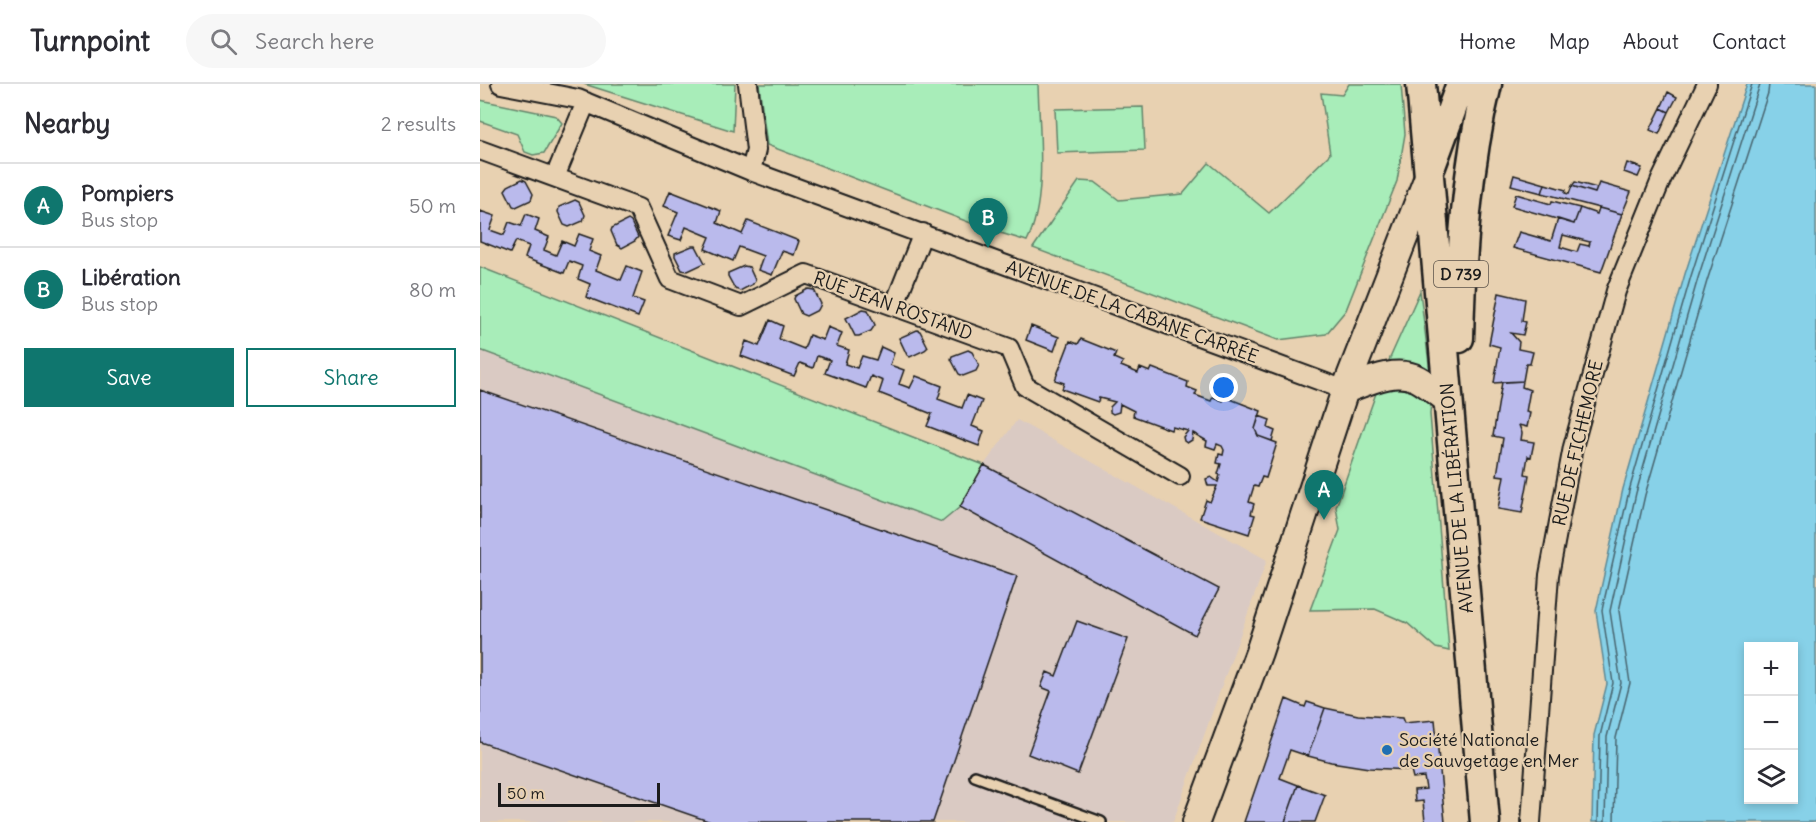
<!DOCTYPE html>
<meta charset="utf-8">
<style>
body{margin:0;font-family:Delius,sans-serif;background:#f7f7f7;color:#2b2b33}
.controls{position:absolute;right:18px;bottom:18px;display:grid;overflow:hidden;border-radius:0px;box-shadow:0 3px 9px #0003}
.controls button{width:54px;height:54px;display:grid;place-items:center;padding:0;border:0;border-bottom:2px solid #e1e1e2;background:#fff;color:#2b2b33;font:30px sans-serif}
.scale{position:absolute;left:18px;bottom:15px;width:162px;box-sizing:border-box;padding-left:6px;border:3px solid #1c1c1c;border-top:0;font-size:16px;line-height:21px;white-space:nowrap;color:#1c1c1c;-webkit-text-stroke:4px #e8d1b1;paint-order:stroke}
.you{position:absolute;left:744px;top:304px;width:21px;height:21px;margin:-15px;border:4px solid #fff;border-radius:50%;background:#1a73e8;box-shadow:0 0 0 9px #1a73e833}
.badge{display:grid;place-items:center;width:39px;height:39px;border-radius:50%;background:#0f766e;color:#fff;font-size:20px;font-weight:700}
.pin{position:absolute;translate:-50% -50px;filter:drop-shadow(0 2px 3px #0008)}
.pin::after{content:'';position:absolute;top:32px;width:21px;height:18px;background:inherit;clip-path:polygon(0 0,100% 0,50% 100%)}
.list{margin:0;padding:0;list-style:none}
h2{display:flex;justify-content:space-between;align-items:center;height:78px;margin:0;padding:0 24px;font-size:26px}
h2 small{font-size:20px;font-weight:400;color:#7c7c81}
.list li{display:grid;grid-template-columns:39px 1fr auto;gap:18px;align-items:center;box-sizing:border-box;height:84px;padding:0 24px;border-top:2px solid #e1e1e2}
.list b{display:block;font-size:22px;white-space:nowrap}
.list p{margin:0;font-size:20px;white-space:nowrap;color:#7c7c81}
.list em{font-size:20px;font-style:normal;color:#7c7c81}
.actions{display:flex;gap:12px;padding:18px 24px}
.actions a{flex:1;padding:14px 0;border:2px solid #0f766e;border-radius:0px;text-align:center;font-size:21px;color:#0f766e}
.actions .main{background:#0f766e;color:#fff}
.icon{flex:none;width:33px;height:33px;fill:none;stroke:currentColor;stroke-width:2;stroke-linecap:round;stroke-linejoin:round}
.map{position:relative;flex:none;width:1336px;height:738px;overflow:hidden}
header{display:flex;align-items:center;gap:36px;box-sizing:border-box;height:84px;padding:0 30px;background:#fff;border-bottom:2px solid #e1e1e2}
header strong{font-size:28px}
nav{display:flex;gap:33px;margin-inline-start:auto;font-size:21px}
.search{width:420px;height:54px;background:#f7f7f7;display:flex;align-items:center;gap:15px;box-sizing:border-box;padding:0 21px;border-radius:33px;color:#7c7c81;font-size:22px}
main{display:flex}
aside{flex:1;background:#fff}
.map>svg:first-child{display:block}
.built{fill:#dacac3}
.green{fill:#a8edb9;stroke:#62846a;stroke-width:1.5}
.water{fill:#87d1e8;stroke:#5c8996;stroke-width:1.5;fill-rule:evenodd}
.lines{fill:none;stroke-linecap:round;stroke-linejoin:round}
.shore{stroke:#47646e;stroke-width:1.5}
.building{fill:#babaec;stroke:#1c1c1c;stroke-width:1.5;fill-rule:evenodd}
.service-casing{stroke:#1c1c1c;stroke-width:14}
.minor-casing{stroke:#1c1c1c;stroke-width:22}
.secondary-casing{stroke:#1c1c1c;stroke-width:30}
.primary-casing{stroke:#1c1c1c;stroke-width:33}
.service{stroke:#e8d1b1;stroke-width:9}
.minor{stroke:#e8d1b1;stroke-width:18}
.secondary{stroke:#e8d1b1;stroke-width:26}
.primary{stroke:#e8d1b1;stroke-width:28}
.poi-dot{fill:#1f6fb2;stroke:#e8d1b1;stroke-width:2}
.labels{text-anchor:middle;stroke-width:4.5;stroke-linejoin:round;paint-order:stroke}
.shield{fill:#e8d1b1;stroke:#595249;stroke-width:1.5}
.shield-label{font-size:16px;font-weight:bold;fill:#1c1c1c}
.street-label{font-size:18px;fill:#1c1c1c;stroke:#e8d1b1}
.poi-label{font-size:18px;fill:#1c1c1c;stroke:#e8d1b1;text-anchor:start}
</style>
<header>
<strong>Turnpoint</strong>
<div class="search"><svg class="icon" aria-label="search" viewBox="0 0 24 24"><circle cx="10" cy="10" r="6"/><path d="M15 15l6 6"/></svg>Search here</div>
<nav><a>Home</a><a>Map</a><a>About</a><a>Contact</a></nav>
</header>
<main>
<aside>
<h2>Nearby<small>2 results</small></h2>
<ul class="list">
<li><span class="badge">A</span><div><b>Pompiers</b><p>Bus stop</p></div><em>50 m</em></li>
<li><span class="badge">B</span><div><b>Libération</b><p>Bus stop</p></div><em>80 m</em></li>
</ul>
<div class="actions"><a class="main">Save</a><a>Share</a></div>
</aside>
<div class="map">
<svg width="1336" height="738" viewBox="0 0 1336 738">
<rect width="100%" height="100%" fill="#e8d1b1"/>
<filter id="ink" filterUnits="userSpaceOnUse"><feTurbulence type="fractalNoise" baseFrequency=".0167" numOctaves="2"/><feDisplacementMap in="SourceGraphic" scale="12" xChannelSelector="R" yChannelSelector="G"/><feConvolveMatrix kernelMatrix="1 2 1 2 8 2 1 2 1" color-interpolation-filters="sRGB"/></filter>
<g filter="url(#ink)">
<!-- built -->
<path class="built" d="M0,266L462,438L537,336L787,476L693,738H0Z"/>
<!-- green -->
<path class="green" d="M104,0H255L253,47Z
M279,0H558C559,46 568,116 547,157L504,144L287,61Z
M869,0H921L925,50L917,97L866,226L846,250L798,256L553,164L599,97L615,98L639,116L703,110L729,79L789,129L850,70L841,9L862,11Z
M0,16L76,32L82,39L64,69L53,71L45,68L37,50L0,37Z
M663,23L665,66L577,69L575,25Z
M0,183L504,381L480,423L462,438L0,266Z
M940,207L952,304L950,330L969,567L956,564L927,539L895,525L830,526L860,446L856,423L902,292Z"/>
<!-- water -->
<path class="water" d="M1267,0H1336V738H1112L1114,651L1127,600L1116,527L1143,405L1205,190ZM1268,562H1314V716H1268Z"/>
<g class="lines">
<!-- shore -->
<path class="shore" d="M1118,738L1120,652L1133,599L1122,526L1149,407L1211,192L1272,0
M1125,738L1127,653L1141,599L1130,527L1156,409L1218,194L1280,0
M1134,738L1136,654L1150,599L1139,527L1165,411L1227,197L1288,9L1289,0"/>
</g>
<!-- building -->
<path class="building" d="M1188,8L1197,13L1189,28L1181,24Z
M1181,24L1189,28L1179,50L1170,46Z
M1147,79L1162,84L1158,93L1144,88Z
M1034,91L1065,100L1062,109L1031,101Z
M42,95L46,97L53,110L51,116L36,123L33,122L25,106L28,102Z
M1095,98L1117,104L1115,109L1092,102Z
M1119,99L1151,108L1142,130L1062,109L1065,100L1086,106L1085,109L1089,110L1092,102L1115,109Z
M190,107L241,127L237,139L262,150L268,137L319,157L314,171L302,167L292,191L278,186L283,172L259,163L253,177L225,165L230,153L206,143L201,156L188,152L198,128L184,122Z
M1036,110L1071,120L1072,117L1100,124L1094,140L1032,122Z
M95,116L99,118L105,131L103,137L89,143L84,141L78,128L79,123Z
M1100,124L1117,130L1119,124L1142,130L1121,188L1033,164L1039,148L1071,157L1078,135L1094,140ZM1083,151L1110,158L1109,162L1100,160L1097,168L1080,163Z
M0,127L15,132L10,146L24,151L29,138L41,142L46,130L59,135L55,147L69,153L64,166L76,171L82,157L94,162L99,150L113,155L109,167L121,172L116,186L141,196L147,182L162,188L153,214L164,218L158,233L106,213L110,200L98,195L102,182L89,177L84,189L45,174L49,162L36,157L30,169L0,157Z
M148,136L151,138L158,153L155,157L142,164L137,161L131,147L132,144Z
M212,162H216L225,179L208,187L202,186L195,172V169Z
M264,182L269,183L275,196L273,200L260,207L255,205L248,192V189Z
M328,205L334,206L341,220L338,226L326,232L321,230L314,215L315,212Z
M1019,209L1045,215L1042,237L1046,238L1043,251L1031,249L1039,258L1038,265L1053,268L1050,280H1046L1043,297L1014,299L1020,263L1009,260Z
M383,225L388,226L395,241L391,247L379,252H375L366,234Z
M290,236L303,242L299,255L324,265L329,251L343,256L348,243L362,249L357,262L369,266L365,280L377,284L382,272L396,276L401,263L414,269L410,281L424,286L419,300L430,304L436,292L462,302L458,315L482,324L487,311L502,317L492,342L504,347L499,362L447,342L452,330L399,309L403,297L391,292L386,304L345,289L350,276L337,272L333,284L320,279L314,292L261,272L266,257L279,262Z
M551,242L579,253L574,267L546,256Z
M437,246L440,247L448,263L445,266L430,273L427,271L419,254Z
M601,255L636,269L634,274L643,278L641,282L658,289L660,284L670,288L672,284L708,298L707,303L717,307L715,311L731,317L733,313L743,317L745,313L781,327L775,345L778,352L797,359L786,394L782,393L778,403L774,402L769,418L774,420L771,430L775,431L769,450L720,434L726,416L730,418L737,402H728L726,395L731,393L738,398L740,391L738,390L741,380L737,379L739,370L743,371L744,366L742,362L737,360L735,365L726,362L727,357L713,349L712,356L707,359L704,357L703,353L708,347L692,343L691,346L653,332L654,327L640,320L639,328L633,330L630,328V323L635,318L619,314L618,318L582,305L584,299L575,296L590,257L598,260Z
M488,266L492,268L499,281L496,287L483,292L479,290L471,275L472,272Z
M1043,297L1042,303L1050,306L1046,328L1050,329L1047,343L1039,341L1042,349L1041,356L1054,358L1051,373L1048,372L1045,390L1049,391L1042,429L1018,425L1024,392L1017,391L1023,354L1013,352L1022,298Z
M0,306L537,492L453,738H231L0,658Z
M779,332L790,336L788,344L795,347L792,357L778,352L775,345Z
M504,381L739,505L715,551L480,423Z
M597,537L648,555L598,690L548,670L571,607L561,603L567,588L576,592Z
M806,615L825,623L827,618L845,624L828,672L810,666L800,694L818,701L805,738H764Z
M845,624L878,631L922,634L924,639L955,636L965,738H945L943,717L935,718L934,706L946,705L944,693L933,694L931,686L889,684L851,678L828,672Z
M818,701L845,711L835,738H805Z"/>
<g class="lines">
<defs>
<path id="service" d="M495,692L621,738"/>
<path id="minor" d="M21,0L98,15L271,87L865,306
M268,0L276,66L271,87
M0,66L158,124L190,195L261,222L326,190L529,264L545,302L700,392
M75,93L106,18
M414,222L443,149
M1051,738L1069,491L1093,363L1136,207L1181,96L1227,0"/>
<path id="secondary" d="M865,306C887,298 915,283 938,295C949,301 959,310 969,317
M716,738L779,568L865,306L949,90"/>
<path id="primary" d="M941,0L1005,738
M951,82L981,0
M979,254C981,169 987,82 1007,0"/>
</defs>
<!-- service casing -->
<use href="#service" class="service-casing"/>
<!-- minor casing -->
<use href="#minor" class="minor-casing"/>
<!-- secondary casing -->
<use href="#secondary" class="secondary-casing"/>
<!-- primary casing -->
<use href="#primary" class="primary-casing"/>
<!-- service -->
<use href="#service" class="service"/>
<!-- minor -->
<use href="#minor" class="minor"/>
<!-- secondary -->
<use href="#secondary" class="secondary"/>
<!-- primary -->
<use href="#primary" class="primary"/>
</g>
</g>
<!-- markers -->
<circle class="poi-dot" cx="907" cy="666" r="6"/>
<g class="labels">
<!-- shield labels -->
<rect class="shield" x="954" y="177" width="54" height="26" rx="4.5"/>
<g class="shield-label">
<text x="981" y="196">D 739</text>
</g>
<!-- street labels -->
<g class="street-label">
<text transform="translate(413 222) rotate(20)" y="6">RUE JEAN ROSTAND</text>
<text transform="translate(652 228) rotate(20)" y="6">AVENUE DE LA CABANE CARRÉE</text>
<text transform="translate(1098 359) rotate(-77)" y="6">RUE DE FICHEMORE</text>
<text transform="translate(977 414) rotate(-95)" y="6">AVENUE DE LA LIBÉRATION</text>
</g>
<!-- poi labels -->
<g class="poi-label">
<text x="919" y="662">Société Nationale<tspan x="919" dy="21">de Sauvgetage en Mer</tspan></text>
</g>
</g>
</svg>
<div class="controls">
<button>+</button>
<button>−</button>
<button><svg class="icon" aria-label="layers" viewBox="0 0 24 24"><path d="M12 4l9 5-9 5-9-5zM3 14l9 5 9-5"/></svg></button>
</div>
<div class="scale">50 m</div>
<div class="you"></div>
<div class="pin badge" style="left:844px;top:436px">A</div>
<div class="pin badge" style="left:508px;top:164px">B</div>
</div>
</main>
